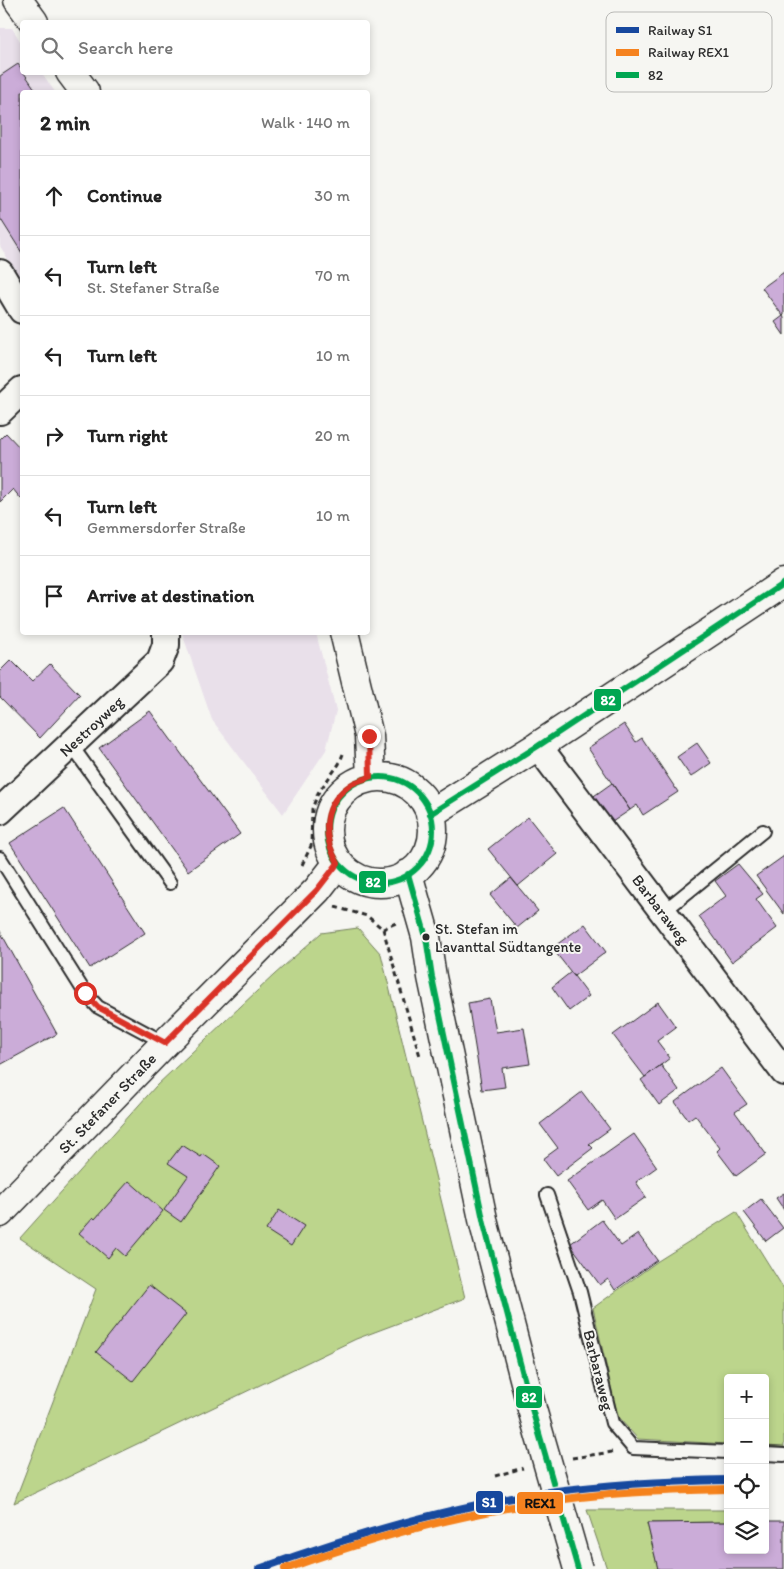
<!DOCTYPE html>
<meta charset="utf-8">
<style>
body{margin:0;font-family:Itim,sans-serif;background:#f2f2f2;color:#222}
.controls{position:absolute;right:15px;bottom:15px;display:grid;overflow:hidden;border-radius:5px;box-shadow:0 2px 8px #0003}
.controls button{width:45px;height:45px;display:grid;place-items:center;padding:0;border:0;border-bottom:1px solid #e0e0e0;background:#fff;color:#222;font:25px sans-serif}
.stop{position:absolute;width:15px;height:15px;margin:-11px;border:4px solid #d93025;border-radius:50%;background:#fff}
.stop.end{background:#d93025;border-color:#fff;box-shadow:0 1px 5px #0008}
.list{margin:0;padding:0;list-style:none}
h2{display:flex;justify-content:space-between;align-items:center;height:65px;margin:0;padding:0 20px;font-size:21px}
h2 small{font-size:16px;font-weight:400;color:#767676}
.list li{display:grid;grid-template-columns:32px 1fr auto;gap:15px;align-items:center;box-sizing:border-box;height:80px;padding:0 20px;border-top:1px solid #e0e0e0}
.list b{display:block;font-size:19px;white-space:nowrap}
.list p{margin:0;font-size:16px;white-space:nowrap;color:#767676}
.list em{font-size:16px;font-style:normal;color:#767676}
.icon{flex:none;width:28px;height:28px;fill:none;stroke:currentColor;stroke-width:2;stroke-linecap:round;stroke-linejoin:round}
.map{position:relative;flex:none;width:784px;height:1569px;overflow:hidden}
.search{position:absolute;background:#fff;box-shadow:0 2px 8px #0003;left:20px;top:20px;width:350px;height:55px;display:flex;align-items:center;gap:12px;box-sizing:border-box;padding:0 18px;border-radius:5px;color:#767676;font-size:19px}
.panel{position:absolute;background:#fff;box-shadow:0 2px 8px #0003;left:20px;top:90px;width:350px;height:545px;border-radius:5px}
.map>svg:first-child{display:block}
.built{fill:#e9e0ea}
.green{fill:#bcd58c;stroke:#74805c}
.building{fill:#cbacd8;stroke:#2b2b2b}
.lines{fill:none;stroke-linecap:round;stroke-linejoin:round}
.service-casing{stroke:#2b2b2b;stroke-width:16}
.minor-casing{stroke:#2b2b2b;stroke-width:30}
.secondary-casing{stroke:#2b2b2b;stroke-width:31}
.path{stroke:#2b2b2b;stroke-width:3;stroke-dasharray:5 4;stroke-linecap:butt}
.service{stroke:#f6f6f2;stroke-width:12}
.minor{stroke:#f6f6f2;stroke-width:26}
.secondary{stroke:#f6f6f2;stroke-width:28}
.secondary-bridge-casing{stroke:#2b2b2b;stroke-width:31;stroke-linecap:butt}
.secondary-bridge{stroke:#f6f6f2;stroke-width:28}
.bus-1-casing{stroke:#f6f6f2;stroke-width:10}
.bus-1{stroke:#00a651;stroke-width:6}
.rail-1-casing{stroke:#f6f6f2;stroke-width:11}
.rail-2-casing{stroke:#f6f6f2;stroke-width:11}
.rail-1{stroke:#17489e;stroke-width:8}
.rail-2{stroke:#f5821f;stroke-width:8}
.route{stroke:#d93025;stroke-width:6}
.bus-dot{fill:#2b2b2b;stroke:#f6f6f2;stroke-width:2}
.labels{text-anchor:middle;stroke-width:4;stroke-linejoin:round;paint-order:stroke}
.bus-label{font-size:15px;fill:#2b2b2b;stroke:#f6f6f2;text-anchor:start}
.street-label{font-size:16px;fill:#2b2b2b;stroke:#f6f6f2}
.key{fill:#f6f6f2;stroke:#b9b9b6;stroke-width:1}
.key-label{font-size:14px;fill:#2b2b2b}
.line-badge{stroke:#f6f6f2;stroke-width:2}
.badge-label{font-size:14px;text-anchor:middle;font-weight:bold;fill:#fff}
.pale-badge-label{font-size:14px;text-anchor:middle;font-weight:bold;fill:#111}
</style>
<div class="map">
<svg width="784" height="1569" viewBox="0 0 784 1569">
<rect width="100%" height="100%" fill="#f6f6f2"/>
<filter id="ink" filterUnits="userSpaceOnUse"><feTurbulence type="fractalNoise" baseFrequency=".02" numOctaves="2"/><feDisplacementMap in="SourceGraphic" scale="10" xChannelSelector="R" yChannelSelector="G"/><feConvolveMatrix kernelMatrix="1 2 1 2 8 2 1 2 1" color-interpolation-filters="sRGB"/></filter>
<g filter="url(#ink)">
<!-- built -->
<path class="built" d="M0,28H12L22,44V72L42,73L55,92H22V283L0,246Z
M182,633H316L336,711L326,750L283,814L212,720Z"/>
<!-- green -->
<path class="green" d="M358,928L381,954L465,1298L356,1339L14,1503L96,1289L20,1238L156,1086L274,975L321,933Z
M736,1212L784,1289V1447L765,1446V1378H728V1444L638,1439L618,1417L593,1308L658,1261Z
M587,1510H728V1522L647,1523L658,1569H607Z"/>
<!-- building -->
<path class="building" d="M18,64L37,92H22V253L0,218V76Z
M784,272V315L783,316L762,288Z
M783,316L784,318V335L775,322Z
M6,433L22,450V497L21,499L13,489L0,502V439Z
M11,660L32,681L50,664L80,695L40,738L0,697V671Z
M150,711L240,834L188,871L99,748Z
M624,724L636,742L642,738L678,792L643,815L637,805L630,810L588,748Z
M697,743L711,763L691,777L677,757Z
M612,783L630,810L609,824L591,798Z
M64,808L145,933L90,968L10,843Z
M528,817L557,854L518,886L488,849Z
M784,856V914L756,876Z
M738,864L763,894L756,899L777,928L732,962L699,916L726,896L715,881Z
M511,878L538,911L517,928L490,895Z
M585,924L606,952L574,976L552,948Z
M0,931L57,1034L0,1065Z
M571,972L589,996L569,1011L552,987Z
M490,999L496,1032L524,1028L530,1064L502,1068L505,1087L482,1090L468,1003Z
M658,1002L676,1027L657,1041L670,1058L645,1077L613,1035Z
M661,1065L679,1090L659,1105L641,1080Z
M721,1068L747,1104L735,1112L766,1154L736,1176L717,1151L720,1148L695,1115L688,1120L675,1102Z
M582,1092L610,1129L589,1144L593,1148L556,1176L543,1159L558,1148L540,1124Z
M634,1134L657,1167L636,1182L646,1197L615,1219L602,1200L588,1210L567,1181Z
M182,1145L201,1157L203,1154L220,1166L181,1222L164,1210L188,1176L168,1163Z
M129,1181L163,1211L125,1256L116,1248L108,1258L79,1233L93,1217L95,1219Z
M784,1193V1210L776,1198Z
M761,1199L783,1228L766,1241L744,1212Z
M279,1210L304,1226L291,1246L266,1230Z
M602,1220L621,1246L638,1234L657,1260L615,1290L608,1279L600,1285L570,1244Z
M149,1285L186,1314L133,1381L96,1352Z
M765,1521H784V1569H658L647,1523L728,1522V1550H765Z"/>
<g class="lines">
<defs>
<path id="service" d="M71,745L170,883
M0,858L85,993L98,1007L165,1043
M663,912L763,831
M547,1195L580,1292L612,1423L633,1448L728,1452
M765,1454L784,1455"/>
<path id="minor" d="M0,273L22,310
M0,411L22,390
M538,746L784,1072
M0,811L160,661L166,645V632"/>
<path id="secondary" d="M18,0L34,22
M70,72L85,92
M344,632L369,736L371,777
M327 830a53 53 0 1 1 106 0a53 53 0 1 1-106 0Z
M430,814L538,746L784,583
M408,874L426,937L432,977L484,1224L532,1409
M0,1213L165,1043L317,890L338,863"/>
</defs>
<!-- service casing -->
<use href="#service" class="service-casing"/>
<!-- minor casing -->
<use href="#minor" class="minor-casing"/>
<!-- secondary casing -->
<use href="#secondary" class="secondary-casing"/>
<!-- path -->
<path class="path" d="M302,865L311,846L312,809L318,793L339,764L343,754
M335,907L367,916L383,929L420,1056
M383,929L396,923
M572,1458L612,1452
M495,1476L523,1468"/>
<!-- service -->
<use href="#service" class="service"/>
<!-- minor -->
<use href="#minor" class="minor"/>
<!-- secondary -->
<use href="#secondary" class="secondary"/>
<defs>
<path id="secondary-bridge" d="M532,1409L578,1569"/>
</defs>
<!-- secondary-bridge casing -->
<use href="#secondary-bridge" class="secondary-bridge-casing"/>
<!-- secondary-bridge -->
<use href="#secondary-bridge" class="secondary-bridge"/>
<defs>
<path id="bus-1" d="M327 830a53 53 0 1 1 106 0a53 53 0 1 1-106 0Z
M430,814L538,746L784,583
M408,874L426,937L432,977L484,1224L532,1409L578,1569"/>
</defs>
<!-- bus-1 casing -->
<use href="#bus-1" class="bus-1-casing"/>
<!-- bus-1 -->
<use href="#bus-1" class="bus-1"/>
<defs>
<path id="rail-1" d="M259,1569C353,1535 450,1506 549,1492C609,1484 668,1481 728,1480"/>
<path id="rail-2" d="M285,1569C389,1531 499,1504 610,1494C649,1491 688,1490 728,1489"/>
</defs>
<!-- rail-1 casing -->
<use href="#rail-1" class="rail-1-casing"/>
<!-- rail-2 casing -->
<use href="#rail-2" class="rail-2-casing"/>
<!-- rail-1 -->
<use href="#rail-1" class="rail-1"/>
<!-- rail-2 -->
<use href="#rail-2" class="rail-2"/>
</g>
</g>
<g class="lines" filter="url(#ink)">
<!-- route -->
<path class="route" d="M85,993L98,1007L165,1043L317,890L338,863C321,835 322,803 352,784C357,781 365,779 370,777L369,736"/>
</g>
<!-- markers -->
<circle class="bus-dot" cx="426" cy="937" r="4.5"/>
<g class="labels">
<!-- bus labels -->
<g class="bus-label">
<text x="435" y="934">St. Stefan im<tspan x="435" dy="18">Lavanttal Südtangente</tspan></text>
</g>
<!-- street labels -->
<g class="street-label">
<text transform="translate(91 726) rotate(-43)" y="6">Nestroyweg</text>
<text transform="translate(661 909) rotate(53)" y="6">Barbaraweg</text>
<text transform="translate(107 1103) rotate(-46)" y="6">St. Stefaner Straße</text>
<text transform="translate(599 1370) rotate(76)" y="6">Barbaraweg</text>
</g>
</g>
<!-- legend -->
<rect x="606" y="12" width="166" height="80" rx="8" class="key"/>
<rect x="616" y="27" width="23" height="6" fill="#17489e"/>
<rect x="616" y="49" width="23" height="7" fill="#f5821f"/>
<rect x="616" y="72" width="23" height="6" fill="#00a651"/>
<g class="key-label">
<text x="648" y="35">Railway S1</text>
<text x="648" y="57">Railway REX1</text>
<text x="648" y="80">82</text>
</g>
<g class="line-badge">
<rect x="593" y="688" width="29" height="24" rx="5" fill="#00a651"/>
<rect x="358" y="870" width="29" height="24" rx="5" fill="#00a651"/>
<rect x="515" y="1385" width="28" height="24" rx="5" fill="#00a651"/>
<rect x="475" y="1490" width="29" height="24" rx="5" fill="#17489e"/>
<rect x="516" y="1491" width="48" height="24" rx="5" fill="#f5821f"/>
</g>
<g class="badge-label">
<text x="608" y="705">82</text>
<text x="373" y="887">82</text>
<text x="529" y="1402">82</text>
<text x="489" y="1507">S1</text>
</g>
<g class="pale-badge-label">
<text x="540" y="1508">REX1</text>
</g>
</svg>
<div class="controls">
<button>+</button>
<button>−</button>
<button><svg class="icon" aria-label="locate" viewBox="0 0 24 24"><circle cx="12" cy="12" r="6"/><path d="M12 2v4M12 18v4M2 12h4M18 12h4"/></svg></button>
<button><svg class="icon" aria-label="layers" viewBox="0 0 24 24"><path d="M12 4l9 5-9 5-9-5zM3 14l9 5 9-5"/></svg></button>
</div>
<div class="stop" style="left:85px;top:993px"></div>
<div class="stop end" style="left:369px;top:736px"></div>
<div class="search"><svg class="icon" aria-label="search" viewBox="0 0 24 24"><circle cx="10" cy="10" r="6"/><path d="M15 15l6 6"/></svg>Search here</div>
<section class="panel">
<h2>2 min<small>Walk · 140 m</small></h2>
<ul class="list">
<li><svg class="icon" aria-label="ahead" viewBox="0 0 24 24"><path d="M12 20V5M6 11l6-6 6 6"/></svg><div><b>Continue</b></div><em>30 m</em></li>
<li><svg class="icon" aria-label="left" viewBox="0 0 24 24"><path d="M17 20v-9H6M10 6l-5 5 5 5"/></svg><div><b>Turn left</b><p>St. Stefaner Straße</p></div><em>70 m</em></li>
<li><svg class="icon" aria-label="left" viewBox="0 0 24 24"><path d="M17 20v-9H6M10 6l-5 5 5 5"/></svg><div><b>Turn left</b></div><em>10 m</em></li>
<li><svg class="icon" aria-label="right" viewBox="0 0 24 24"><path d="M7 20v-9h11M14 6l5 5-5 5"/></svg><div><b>Turn right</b></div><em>20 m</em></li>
<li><svg class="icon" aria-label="left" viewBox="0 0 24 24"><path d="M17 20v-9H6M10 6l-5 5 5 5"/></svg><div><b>Turn left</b><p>Gemmersdorfer Straße</p></div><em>10 m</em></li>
<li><svg class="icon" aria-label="arrive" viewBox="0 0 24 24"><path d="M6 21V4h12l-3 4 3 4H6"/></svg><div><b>Arrive at destination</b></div></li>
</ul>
</section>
</div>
